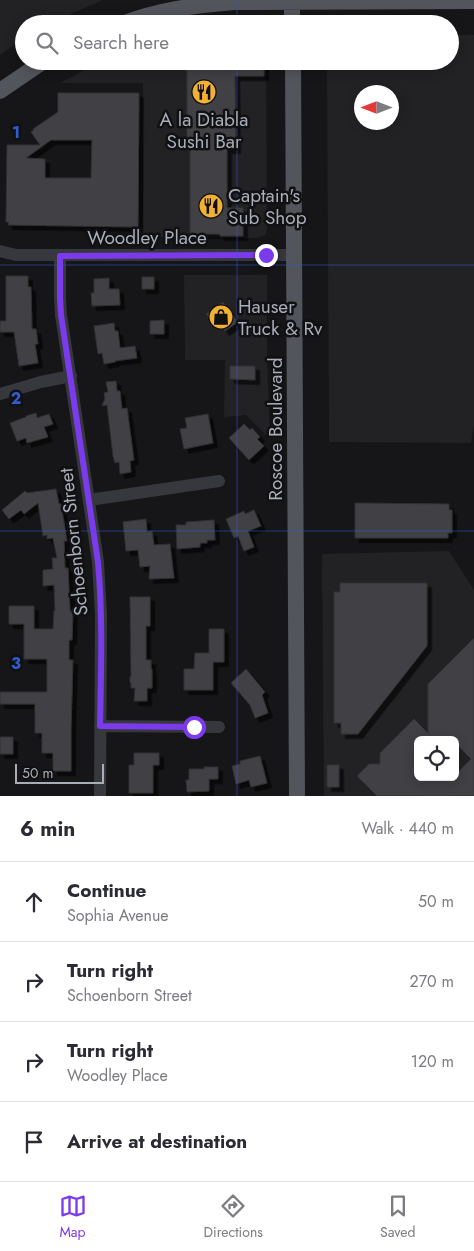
<!DOCTYPE html>
<meta charset="utf-8">
<style>
body{margin:0;font-family:Jost,sans-serif;background:#f7f7f7;color:#2b2b33}
.controls{position:absolute;right:15px;bottom:15px;display:grid;overflow:hidden;border-radius:8px;box-shadow:0 2px 12px #0003}
.controls button{width:45px;height:45px;display:grid;place-items:center;padding:0;border:0;border-bottom:1px solid #e1e1e2;background:#fff;color:#2b2b33;font:25px sans-serif}
.compass{position:absolute;left:354px;top:85px;width:45px;height:45px;border-radius:50%;background:#fff;box-shadow:0 2px 12px #0003;rotate:270deg}
.scale{position:absolute;left:15px;bottom:12px;width:89px;box-sizing:border-box;padding-left:5px;border:2px solid #a8adb8;border-top:0;font-size:14px;line-height:18px;white-space:nowrap;color:#a8adb8;-webkit-text-stroke:4px #111113;paint-order:stroke}
.stop{position:absolute;width:15px;height:15px;margin:-11px;border:4px solid #7c3aed;border-radius:50%;background:#fff}
.stop.end{background:#7c3aed;border-color:#fff;box-shadow:0 1px 5px #0008}
.list{margin:0;padding:0;list-style:none}
h2{display:flex;justify-content:space-between;align-items:center;height:65px;margin:0;padding:0 20px;font-size:21px}
h2 small{font-size:16px;font-weight:400;color:#7c7c81}
.list li{display:grid;grid-template-columns:32px 1fr auto;gap:15px;align-items:center;box-sizing:border-box;height:80px;padding:0 20px;border-top:1px solid #e1e1e2}
.list b{display:block;font-size:19px;white-space:nowrap}
.list p{margin:0;font-size:16px;white-space:nowrap;color:#7c7c81}
.list em{font-size:16px;font-style:normal;color:#7c7c81}
.icon{flex:none;width:28px;height:28px;fill:none;stroke:currentColor;stroke-width:2;stroke-linecap:round;stroke-linejoin:round}
.map{position:relative;flex:none;width:474px;height:796px;overflow:hidden}
.search{position:absolute;background:#fff;box-shadow:0 2px 12px #0003;left:15px;right:15px;top:15px;height:55px;display:flex;align-items:center;gap:12px;box-sizing:border-box;padding:0 18px;border-radius:28px;color:#7c7c81;font-size:19px}
.sheet{height:385px;background:#fff}
nav{display:flex;justify-content:space-around;align-items:center;box-sizing:border-box;height:70px;border-top:1px solid #e1e1e2;background:#fff;font-size:14px;color:#7c7c81}
nav a{display:grid;justify-items:center;gap:2px}
nav .on{color:#7c3aed}
.map>svg:first-child{display:block}
.built{fill:#222225;fill-rule:evenodd}
.building{fill:#404145;stroke:#303034;fill-rule:evenodd;filter:url(#shadow)}
.lines{fill:none;stroke-linecap:round;stroke-linejoin:round}
.minor{stroke:#37383d;stroke-width:12}
.major{stroke:#53555c;stroke-width:16}
.route{stroke:#7c3aed;stroke-width:6}
.grid{fill:none;stroke:#325cd3;stroke-width:1;stroke-opacity:0.55}
.labels{text-anchor:middle;stroke-width:5;stroke-linejoin:round;paint-order:stroke}
.poi-label{font-size:19px;fill:#a8adb8;stroke:#111113;text-anchor:start}
.street-label{font-size:19px;fill:#a8adb8;stroke:#111113}
.grid-label{font-size:16px;text-anchor:middle;font-weight:bold;fill:#325cd3;stroke:#111113;stroke-width:5;stroke-linejoin:round;paint-order:stroke}
</style>
<div class="map">
<svg width="474" height="796" viewBox="0 0 474 796">
<defs>
<filter id="shadow"><feDropShadow dx="4.5" dy="4.5" stdDeviation="0" flood-color="#0009"/></filter>
</defs>
<rect width="100%" height="100%" fill="#161618"/>
<!-- built -->
<path class="built" d="M0,0H103L48,24H24V38L0,55Z
M450,35H474V424L471,443L329,442L327,61H450ZM392,92V122H362V92Z
M102,61H266L267,229L265,235L257,238L143,237V83H60Z
M184,275H267V360L270,439L246,415L224,417L225,360H185Z
M449,551L474,590V796H324L322,554ZM418,740H455V777H418Z"/>
<!-- building -->
<path class="building" d="M187,61H264V76H235L236,149H227V208H243V236H220V234H190V149H187Z
M58,93H139L138,227L8,225L9,222H6L7,145H40L31,132L34,130L33,129L58,112ZM51,140H92L91,178H45V159L26,158Z
M6,276H28V287H31L32,329H36L38,344H35L38,363L19,366L14,332H0V321H6Z
M142,277H154V289H142Z
M109,278V289H119L120,305L92,306L91,293H94V279Z
M223,302L238,322L225,331L217,319L213,322L206,314Z
M164,320V334H150V321Z
M114,323L115,331H118L120,348L135,346L137,358L115,361V362L104,364L102,353L98,354L94,326Z
M230,366H255V380L230,379Z
M116,381L117,391H120L122,409L127,408L134,460L130,461L131,472L120,474L119,462L115,463L113,456L107,405L102,406L105,398L104,393L108,392L106,382Z
M36,413L37,418L49,414L53,424L44,427L48,437L27,443L26,438L17,441L10,423L26,417V416Z
M208,414L213,443L184,449L180,429L187,428L185,418Z
M244,424L250,430L252,428L260,437L257,439L264,446L249,460L229,438Z
M56,489L59,504H61L67,541H64L65,568H68L70,611H73L72,640H69V660H73L71,730V771H53V753H42V733H35V704H0V692H47V659H24V624H9V606H34V629H53L54,611H55L54,585L43,586V570L53,569L52,558H57L53,538L47,539V535L43,536L38,503L24,514L21,510L9,519L2,510L25,491L27,493Z
M355,503L449,504V510H452V533H448V538H355Z
M254,510L261,526L248,531L254,547L244,551L238,536L234,538L226,519L244,511L245,514Z
M146,519L147,532L152,531L154,545L170,544L174,578L149,579L150,566L140,567L138,550L126,551L123,522Z
M214,520L215,540H207V543H200V547L177,549L176,525H186V522Z
M340,583H427V646L358,734H341V723H334V592H340Z
M130,597H150V626H146V660H151V669H152V688H147V701H134L135,688H131V683L130,682V677L131,676Z
M209,629H224V662H213V690H184V669H194L195,653H209Z
M474,638V796H377L357,776L369,764H380V753L414,719L428,733V684ZM418,740H455V743L471,759L455,775V777H418Z
M246,669L265,692L262,695L268,713L255,718L250,705L231,683Z
M0,737H13V754H0Z
M134,753H159V765H153V793H129V765H134Z
M260,756L267,783L251,787L249,780L236,784L232,766L240,764V761Z
M327,765H339V787H327Z
M204,767H218V779H209V791L187,792L186,780H189V769H204Z"/>
<g class="lines">
<!-- minor -->
<path class="minor" d="M0,251L16,255H294
M60,256V298L61,315L98,562L101,615L100,796
M0,394L41,382L71,376
M89,500L219,481
M100,726L219,727"/>
<!-- major -->
<path class="major" d="M292,0V24
M122,24C158,10 196,5 234,2L474,1
M293,61L297,796
M0,91L44,61"/>
</g>
<g class="lines">
<!-- route -->
<path class="route" d="M194,727L100,726C101,672 103,617 98,562L61,315L60,298V256L266,255"/>
</g>
<!-- grid -->
<path class="grid" d="M237,0V24M237,61V796M0,265H474M0,531H474"/>
<!-- icons -->
<defs>
<symbol id="restaurant-disc" viewBox="-11 -11 22 22"><circle r="9.5" fill="#f2b134" stroke="#111113"/><path d="M-5-6h1v4h1v-4h1v4h1v-4h1v5L-1.5 .5V6h-2V.5L-5-1ZM5-6V6H3V1.5H1.5Q1.5-4 5-6Z" fill="#111"/></symbol>
<symbol id="shop-disc" viewBox="-11 -11 22 22"><circle r="9.5" fill="#f2b134" stroke="#111113"/><path d="M-5-2.5h2.3a2.7 3.5 0 0 1 5.4 0H5L5.5 6h-11ZM-1.5-2.5h3a1.5 2.3 0 0 0-3 0Z" fill="#111"/></symbol>
</defs>
<g fill-rule="evenodd">
<use href="#restaurant-disc" x="190" y="78" width="28" height="28"/>
<use href="#restaurant-disc" x="197" y="192" width="28" height="28"/>
<use href="#shop-disc" x="207" y="303" width="28" height="28"/>
</g>
<g class="labels">
<!-- poi labels -->
<g class="poi-label">
<text x="204" y="126" text-anchor="middle">A la Diabla<tspan x="204" dy="22">Sushi Bar</tspan></text>
<text x="228" y="202">Captain's<tspan x="228" dy="22">Sub Shop</tspan></text>
<text x="238" y="313">Hauser<tspan x="238" dy="22">Truck &amp; Rv</tspan></text>
</g>
<!-- street labels -->
<g class="street-label">
<text x="147" y="244">Woodley Place</text>
<text transform="translate(275 429) rotate(-90)" y="7">Roscoe Boulevard</text>
<text transform="translate(73 542) rotate(-96)" y="7">Schoenborn Street</text>
</g>
</g>
<g class="grid-label">
<text x="16" y="138">1</text>
<text x="16" y="404">2</text>
<text x="16" y="669">3</text>
</g>
</svg>
<div class="controls">
<button><svg class="icon" aria-label="locate" viewBox="0 0 24 24"><circle cx="12" cy="12" r="6"/><path d="M12 2v4M12 18v4M2 12h4M18 12h4"/></svg></button>
</div>
<svg class="compass" viewBox="-18 -18 36 36"><path d="M0-13l5 13h-10z" fill="#e53935"/><path d="M0 13l5-13h-10z" fill="#7c7c81"/></svg>
<div class="scale">50 m</div>
<div class="stop" style="left:194px;top:727px"></div>
<div class="stop end" style="left:266px;top:255px"></div>
<div class="search"><svg class="icon" aria-label="search" viewBox="0 0 24 24"><circle cx="10" cy="10" r="6"/><path d="M15 15l6 6"/></svg>Search here</div>
</div>
<section class="sheet">
<h2>6 min<small>Walk · 440 m</small></h2>
<ul class="list">
<li><svg class="icon" aria-label="ahead" viewBox="0 0 24 24"><path d="M12 20V5M6 11l6-6 6 6"/></svg><div><b>Continue</b><p>Sophia Avenue</p></div><em>50 m</em></li>
<li><svg class="icon" aria-label="right" viewBox="0 0 24 24"><path d="M7 20v-9h11M14 6l5 5-5 5"/></svg><div><b>Turn right</b><p>Schoenborn Street</p></div><em>270 m</em></li>
<li><svg class="icon" aria-label="right" viewBox="0 0 24 24"><path d="M7 20v-9h11M14 6l5 5-5 5"/></svg><div><b>Turn right</b><p>Woodley Place</p></div><em>120 m</em></li>
<li><svg class="icon" aria-label="arrive" viewBox="0 0 24 24"><path d="M6 21V4h12l-3 4 3 4H6"/></svg><div><b>Arrive at destination</b></div></li>
</ul>
</section>
<nav>
<a class="on"><svg class="icon" aria-label="map" viewBox="0 0 24 24"><path d="M3 6l6-2 6 2 6-2v14l-6 2-6-2-6 2zM9 4v14M15 6v14"/></svg>Map</a>
<a><svg class="icon" aria-label="directions" viewBox="0 0 24 24"><path d="M12 3l9 9-9 9-9-9zM9 14v-3h6M13 9l2 2-2 2"/></svg>Directions</a>
<a><svg class="icon" aria-label="saved" viewBox="0 0 24 24"><path d="M7 4h10v16l-5-4-5 4z"/></svg>Saved</a>
</nav>
